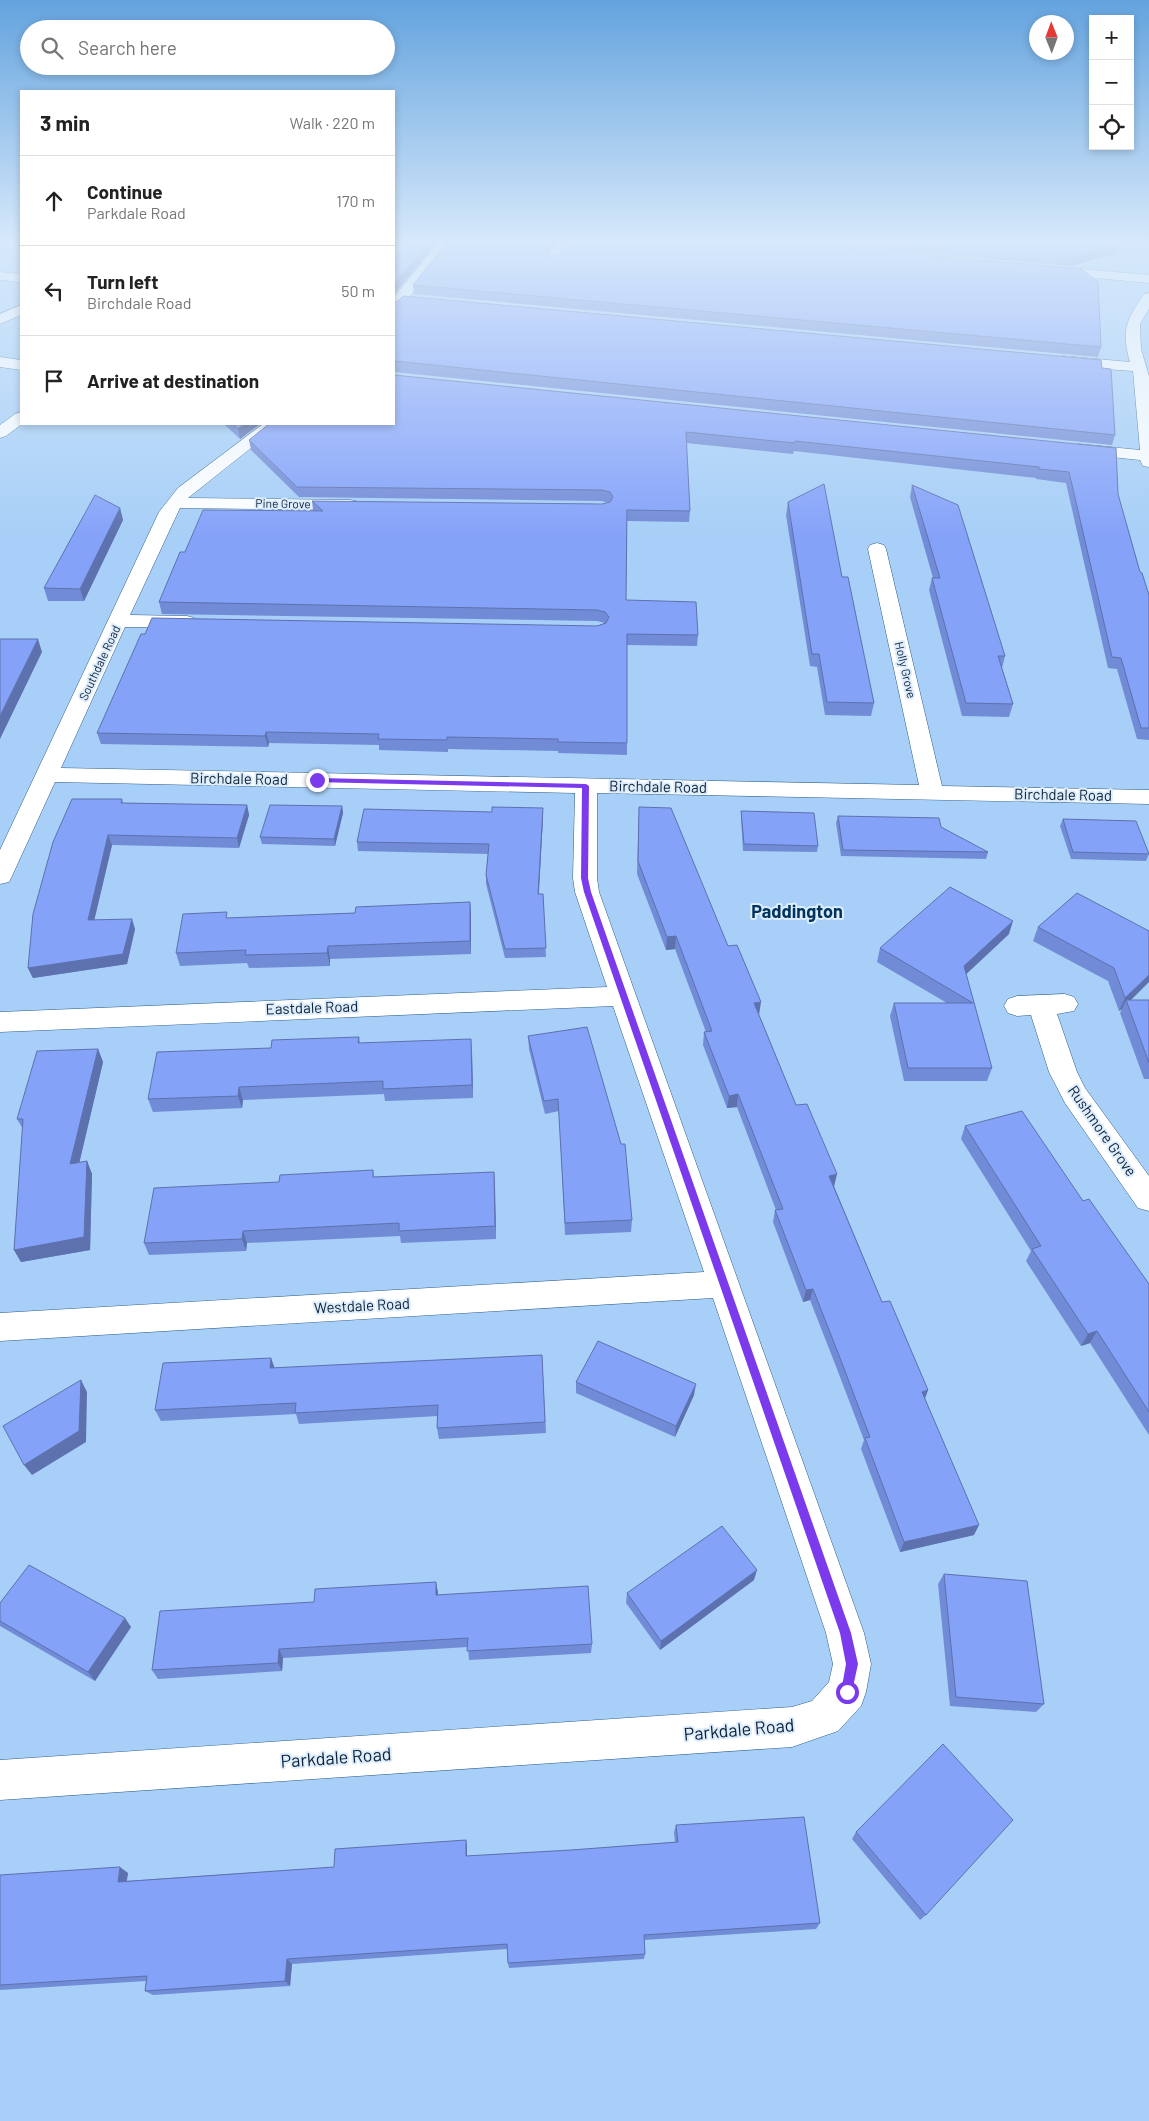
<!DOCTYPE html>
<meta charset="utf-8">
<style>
body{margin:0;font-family:Barlow,sans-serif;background:#f2f2f2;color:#222}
.controls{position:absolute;right:15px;top:15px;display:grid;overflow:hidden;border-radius:0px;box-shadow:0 2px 8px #0003}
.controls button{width:45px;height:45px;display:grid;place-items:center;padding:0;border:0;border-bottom:1px solid #e0e0e0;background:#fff;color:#222;font:25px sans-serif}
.compass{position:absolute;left:1029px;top:15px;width:45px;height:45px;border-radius:50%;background:#fff;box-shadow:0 2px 8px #0003;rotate:359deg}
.stop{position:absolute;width:15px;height:15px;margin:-11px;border:4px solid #7c3aed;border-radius:50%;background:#fff}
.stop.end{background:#7c3aed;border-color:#fff;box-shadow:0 1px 5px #0008}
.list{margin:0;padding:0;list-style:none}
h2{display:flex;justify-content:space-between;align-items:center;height:65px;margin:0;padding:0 20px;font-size:21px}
h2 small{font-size:16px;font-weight:400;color:#767676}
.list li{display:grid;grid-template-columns:32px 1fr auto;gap:15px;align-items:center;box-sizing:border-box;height:90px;padding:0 20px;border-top:1px solid #e0e0e0}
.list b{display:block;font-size:19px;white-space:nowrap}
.list p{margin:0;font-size:16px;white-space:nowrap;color:#767676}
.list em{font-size:16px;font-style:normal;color:#767676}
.icon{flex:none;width:28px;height:28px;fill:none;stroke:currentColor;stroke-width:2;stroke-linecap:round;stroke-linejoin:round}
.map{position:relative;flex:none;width:1149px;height:2121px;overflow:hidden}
.search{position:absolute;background:#fff;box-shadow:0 2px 8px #0003;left:20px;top:20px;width:375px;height:55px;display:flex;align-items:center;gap:12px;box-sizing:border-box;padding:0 18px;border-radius:28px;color:#767676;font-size:19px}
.panel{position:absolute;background:#fff;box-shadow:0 2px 8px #0003;left:20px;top:90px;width:375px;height:335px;border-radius:0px}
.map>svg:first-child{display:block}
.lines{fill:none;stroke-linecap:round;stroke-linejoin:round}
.minor-casing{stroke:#2e5d89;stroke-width:1}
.minor{fill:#fff;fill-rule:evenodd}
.wall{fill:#728bd6}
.shaded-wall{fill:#5d71ae}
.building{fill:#85a2f9;stroke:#5d71ae}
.route{fill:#7c3aed}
.labels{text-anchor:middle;stroke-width:4;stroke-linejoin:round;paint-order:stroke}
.far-street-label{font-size:12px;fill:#0e2235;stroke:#deedfd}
.street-label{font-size:15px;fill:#0e2235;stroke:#deedfd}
.quarter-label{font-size:18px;font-weight:bold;fill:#00345d;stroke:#deedfd}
.near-street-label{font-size:18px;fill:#0e2235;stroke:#deedfd}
</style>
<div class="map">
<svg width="1149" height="2121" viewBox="0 0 1149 2121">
<rect width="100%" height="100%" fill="#a7cff7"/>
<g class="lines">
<defs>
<path id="minor" d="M441,240H455L399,309L394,310V297Z
M559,240H572L557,263H547L545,260Z
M1048,266L1149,275V283L1043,273L1041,270Z
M0,272L21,274V282L0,280Z
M1149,293V309L1140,324L1141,349L1149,376V467L1143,466L1140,460L1073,453L1071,449L1073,445L1079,444L1140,450L1133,371L1063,366L1058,364L1055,361L1058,358L1063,356L1130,362C1121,331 1126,320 1144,294Z
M21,305V315L0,324V314Z
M0,357L21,360V370L0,367Z
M21,412L22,424L6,436L0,438V425L15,414Z
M263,424H281L188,498L350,500L356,501L359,505L356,509L350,510L180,508L130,615L187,616L194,618L197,622L194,626L187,628L125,627L61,768L919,785L868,549L870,545L877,543L884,545L886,549L942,786L1149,790V804L597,793V878L599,892L864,1633L871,1664L866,1692L861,1706L838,1731L792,1747L0,1800V1760L792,1707L812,1701L829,1682L833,1664L826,1633L713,1298L0,1341V1313L704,1272L613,1006L0,1032V1012L607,987L575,892L573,878L575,793L55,782L12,876L9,882L0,884V850L159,512L178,488Z
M1065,994L1074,997L1078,1004L1074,1011L1057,1014L1077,1072L1085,1088L1149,1176V1211L1138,1208L1065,1103L1049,1072L1031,1015L1017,1016L1008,1013L1004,1006L1008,999L1017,996Z"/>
</defs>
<!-- minor casing -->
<use href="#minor" class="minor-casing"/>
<!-- minor -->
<use href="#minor" class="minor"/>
</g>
<!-- wall -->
<path class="wall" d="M568,240H1126L1114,254L1070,266L854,247L852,249L1101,347L1098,357L414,294L413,285L546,255L547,256L558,255Z
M394,302L1102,368L1115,435L1112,445L394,372Z
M394,375L1116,448L1118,494L1140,572L1149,595V740L1137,739L1117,669L1108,668L1066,483L1036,479V478L794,451L793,454L686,443L690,511L689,522L627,521L626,600L698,635L697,646L627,645V755L558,753V751L448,749V752L379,750V745L269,743L268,747L101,744L97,733L597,626L605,623L597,621L162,614L159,602L185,552L313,511L312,501L602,504L608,503L602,501L299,497L251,450L249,440Z
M224,424H260L240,439Z
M912,485L1005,656L1002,668L1013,704L1009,717L962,716L929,590L932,578H933L910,497Z
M788,502L842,577L874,703L871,716L825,715L817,667L810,666L786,515Z
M120,508L123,520L84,601H48L44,588Z
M122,799L123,803L247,805L249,815L239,848L112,845L94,920L135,929L127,964L33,978L28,968Z
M342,806L343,813L335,846L262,844L260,837Z
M639,807L728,946L759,1015L796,1105L834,1186L882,1302L928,1390L925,1398L974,1535L900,1552L861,1449L864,1440L837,1369L810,1300L803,1302L773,1222L775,1210H776L737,1107L727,1108L703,1045L704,1032H706L675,949L666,950L637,874Z
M741,811L818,846L817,852L743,851L741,818Z
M838,816L988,852L986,859L841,856L836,823Z
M543,817L539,894H543L546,957L505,958L486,884V875L488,854L358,851L357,842Z
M1063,819L1149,854L1146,861L1071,859L1060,826Z
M1077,893L1131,1000H1149V1079H1144L1120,1013L1122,1009L1119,1011L1108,981L1033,941L1038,927Z
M470,902L471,916V954L330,959V966L249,968L247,963L180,966L176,953L229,918L355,913Z
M1009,934L966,974L992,1068L987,1081H904L890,1016L894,1003H947L877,962L880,948Z
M528,1036L621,1144L632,1220L631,1232L565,1235L559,1111L545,1114L529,1049Z
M359,1037L360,1043L472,1052L473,1098L385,1101L384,1094L243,1100L242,1108L153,1112L148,1099L271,1048Z
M98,1049L103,1062L79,1163L87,1161L92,1174L90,1250L21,1262L14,1250L23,1129L17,1119Z
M965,1126L1083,1201L1149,1284V1435L1090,1343L1081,1346L1026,1261L1031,1251L961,1139Z
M373,1170L374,1177L494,1172L496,1239L401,1243L400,1236L247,1243L246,1251L149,1255L144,1243L279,1182Z
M542,1355L546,1433L439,1439L437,1428L438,1416L299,1424L296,1414L161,1421L155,1410L271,1358L274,1368Z
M576,1382L694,1395L675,1437L576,1393Z
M944,1574L1044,1704L1036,1712L950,1706L938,1584Z
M754,1580L660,1650L626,1603L627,1593Z
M438,1592V1595L592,1644L591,1653L469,1660L468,1647L283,1658L282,1671L158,1679L152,1670L314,1602Z
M0,1603L131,1627L95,1681L0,1626Z
M676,1825L820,1923L816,1929L644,1940L645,1954L644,1959L509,1968L508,1963L507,1949L292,1964L290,1986L153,1995L145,1991L146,1981L0,1990V1875L128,1873L126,1881L334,1867L466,1840L467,1847V1856L571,1850L675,1842L674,1832Z
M856,1832L926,1915L920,1920L852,1839Z"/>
<!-- shaded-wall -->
<path class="shaded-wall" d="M394,240H398L394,252Z
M431,240H440L394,294V284Z
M551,240H558L543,259V250Z
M853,240H855L854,247L845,253L846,243Z
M1121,240H1126L1114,254L1070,266L1072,257Z
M244,424H260L240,439L238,429Z
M120,508L123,520L84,601L80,589Z
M38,639L42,652L0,739V716Z
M266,732L269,743L268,747L265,736Z
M247,805L249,815L239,848L237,838Z
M342,806L343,813L335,846L334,839Z
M543,808V817L538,903V894Z
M108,835L112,845L92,930L88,920Z
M470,902L471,916V954L470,941Z
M132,919L135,929L127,964L33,978L28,968Z
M1013,921L1009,934L960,980L964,966Z
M676,936L675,949L666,950L667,937Z
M328,946L330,959V966L327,953Z
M1149,975V982L1127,1004L1126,1000L1122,1009L1119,1011L1125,998Z
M761,1002L759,1015L752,1016L754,1003Z
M471,1039L472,1052L473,1098L472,1085Z
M98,1049L103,1062L76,1177L70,1164Z
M239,1087L243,1100L242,1108L238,1096Z
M738,1094L737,1107L727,1108L729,1096Z
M87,1161L92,1174L90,1250L21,1262L14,1250Z
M494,1172L495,1184L496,1239L495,1226Z
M837,1174L834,1187L829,1176Z
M243,1231L247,1243L246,1251L242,1239Z
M813,1289L810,1300L803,1302L806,1290Z
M1097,1331L1090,1343L1081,1346L1088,1334Z
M271,1358L275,1369L270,1368Z
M81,1380L87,1392L86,1442L32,1475L24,1465Z
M696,1384L694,1395L675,1437L676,1426Z
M928,1390L924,1401L922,1392Z
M979,1525L974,1535L900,1552L904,1542Z
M757,1570L754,1580L660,1650L661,1641Z
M436,1582L438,1592V1605L436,1595Z
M125,1618L131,1627L95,1681L88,1672Z
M279,1649L283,1658L282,1671L278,1663Z
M466,1840L467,1847V1862L466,1856Z
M120,1867L128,1873L126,1887L118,1882Z
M287,1959L292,1964L290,1986L285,1981Z"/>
<!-- building -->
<path class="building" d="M418,240H431L394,284V258Z
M449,240H551L543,250L547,256L558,255L568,240H853L846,243L850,249L1081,269L1098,282L1101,347L413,285Z
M875,240H1121L1117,245L1072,257Z
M403,296L1101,360L1102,368L1111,369L1115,435L394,361V302L398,301Z
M394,375L1116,448L1118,494L1140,572L1142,573L1149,595V728H1141L1121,658L1112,657L1069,472L1039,469V467L795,441L794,443L686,432L690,511L627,510L626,600L696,602L698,635L627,634V743L558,742V739L447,737V740L378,739L379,734L266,732L265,736L97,733L141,634H145L152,618L597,626L606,623L609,617L605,612L597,610L159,602L180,552H185L203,510L323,511L312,501L602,504L610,502L613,497L610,492L602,490L297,487L249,440L269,424H394Z
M233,424H244L238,429Z
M824,484L842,577H848L874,703L827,702L819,654H812L788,502Z
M912,485L958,505L1005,656H998L1013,704L966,703L932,578H940Z
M95,495L120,508L80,589L44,588Z
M0,639H38L0,716Z
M72,799H122L121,803L247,805L237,838L108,835L88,920L132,919L123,954L28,968L33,914L53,842Z
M270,805L342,806L334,839L260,837Z
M492,807L543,808L538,894H543L546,948L505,949L486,875L489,844L357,842L364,809L492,812Z
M639,807L671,808L728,946L737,945L761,1002L754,1003L796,1105L807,1104L837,1174L829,1176L882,1302L890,1301L928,1390L922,1392L979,1525L904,1542L865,1438L870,1437L840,1358L813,1289L806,1290L775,1210L783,1209L738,1094L729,1096L704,1032L712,1031L676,936L667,937L638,861Z
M741,811L814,813L818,846L744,844Z
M838,816L939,818L941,827L988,852L843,850Z
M1063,819L1136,821L1149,854L1073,852Z
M950,887L1013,921L964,966L992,1068H908L894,1003H973L880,948Z
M1077,893L1149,931V975L1125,998L1114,968L1038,927Z
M470,902V941L328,946L327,953L245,955L246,950L176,953L183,914L227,912L226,918L355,913L356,907Z
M1126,1000H1149V1063Z
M587,1027L621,1144H625L632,1220L565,1223L558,1099L544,1101L528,1036Z
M359,1037L358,1043L471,1039L472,1085L383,1089V1081L239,1087L238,1096L148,1099L157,1052L271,1048L272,1040Z
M98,1049L70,1164L87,1161L84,1237L14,1250L23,1119H17L37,1051Z
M1022,1111L1083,1201L1089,1199L1149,1284V1412L1097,1331L1088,1334L1032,1249L1041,1246L965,1126Z
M373,1170V1177L494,1172L495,1226L399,1231V1223L243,1231L242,1239L144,1243L154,1188L279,1182L280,1175Z
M598,1341L696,1384L676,1426L576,1382Z
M542,1355L545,1422L437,1428L438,1405L295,1413L296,1403L155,1410L163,1363L271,1358L270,1368Z
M81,1380L79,1431L24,1465L3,1426Z
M722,1526L757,1570L661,1641L627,1593Z
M29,1565L125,1618L88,1672L0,1621V1603Z
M944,1574L1027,1581L1044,1704L956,1697Z
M436,1582V1595L588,1586L592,1644L467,1651L468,1638L279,1649L278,1663L152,1670L160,1611L314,1602L315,1589Z
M943,1744L1013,1820L926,1915L856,1832Z
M804,1817L820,1923L644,1935L645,1954L508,1963L507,1944L287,1959L285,1981L145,1991L147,1976L0,1985V1875L120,1867L118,1882L334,1867L335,1849L466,1840V1856L571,1850L678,1842L676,1825Z"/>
<!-- sky -->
<linearGradient id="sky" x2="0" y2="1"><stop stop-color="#63a3de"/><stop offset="0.45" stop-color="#d7e9fb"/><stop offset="1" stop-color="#d7e9fb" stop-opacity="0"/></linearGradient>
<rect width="1149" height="537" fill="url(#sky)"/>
<!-- route -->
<path class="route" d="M317,778L586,784L589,786L588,878L591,892L851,1633L858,1664L851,1696L847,1698L843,1696L841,1692L846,1664L840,1633L584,892L581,878L582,788L314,782L313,780Z"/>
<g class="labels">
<!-- far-street labels -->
<g class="far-street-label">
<text transform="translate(283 504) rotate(1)" y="4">Pine Grove</text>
<text transform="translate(100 663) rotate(-65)" y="4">Southdale Road</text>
<text transform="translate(905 670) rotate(77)" y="4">Holly Grove</text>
</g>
<!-- street labels -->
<g class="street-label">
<text transform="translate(239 779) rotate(1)" y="5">Birchdale Road</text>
<text transform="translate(658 787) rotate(1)" y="5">Birchdale Road</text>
<text transform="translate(1063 795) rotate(1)" y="5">Birchdale Road</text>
<text transform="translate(312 1008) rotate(-2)" y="5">Eastdale Road</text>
<text transform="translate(1102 1131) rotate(55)" y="5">Rushmore Grove</text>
<text transform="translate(362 1306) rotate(-3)" y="5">Westdale Road</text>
</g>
<!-- quarter labels -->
<g class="quarter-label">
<text x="797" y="918">Paddington</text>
</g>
<!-- near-street labels -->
<g class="near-street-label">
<text transform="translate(739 1730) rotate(-5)" y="6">Parkdale Road</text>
<text transform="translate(336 1758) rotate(-4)" y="6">Parkdale Road</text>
</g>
</g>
</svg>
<div class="controls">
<button>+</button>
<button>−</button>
<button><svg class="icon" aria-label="locate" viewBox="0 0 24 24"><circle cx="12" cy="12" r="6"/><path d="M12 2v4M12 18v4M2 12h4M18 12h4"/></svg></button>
</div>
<svg class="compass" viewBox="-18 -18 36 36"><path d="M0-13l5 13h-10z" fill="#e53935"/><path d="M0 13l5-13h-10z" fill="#767676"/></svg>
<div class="stop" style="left:847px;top:1692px"></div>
<div class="stop end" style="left:317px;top:780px"></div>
<div class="search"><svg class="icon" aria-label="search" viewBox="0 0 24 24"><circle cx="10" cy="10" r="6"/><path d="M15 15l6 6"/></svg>Search here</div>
<section class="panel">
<h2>3 min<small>Walk · 220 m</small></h2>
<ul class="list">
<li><svg class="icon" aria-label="ahead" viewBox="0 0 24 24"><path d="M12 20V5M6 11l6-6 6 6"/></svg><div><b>Continue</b><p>Parkdale Road</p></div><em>170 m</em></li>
<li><svg class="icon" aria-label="left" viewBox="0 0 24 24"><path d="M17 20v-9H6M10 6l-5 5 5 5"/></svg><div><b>Turn left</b><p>Birchdale Road</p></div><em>50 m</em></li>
<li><svg class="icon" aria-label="arrive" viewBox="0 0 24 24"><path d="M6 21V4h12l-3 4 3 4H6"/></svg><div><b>Arrive at destination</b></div></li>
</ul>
</section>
</div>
